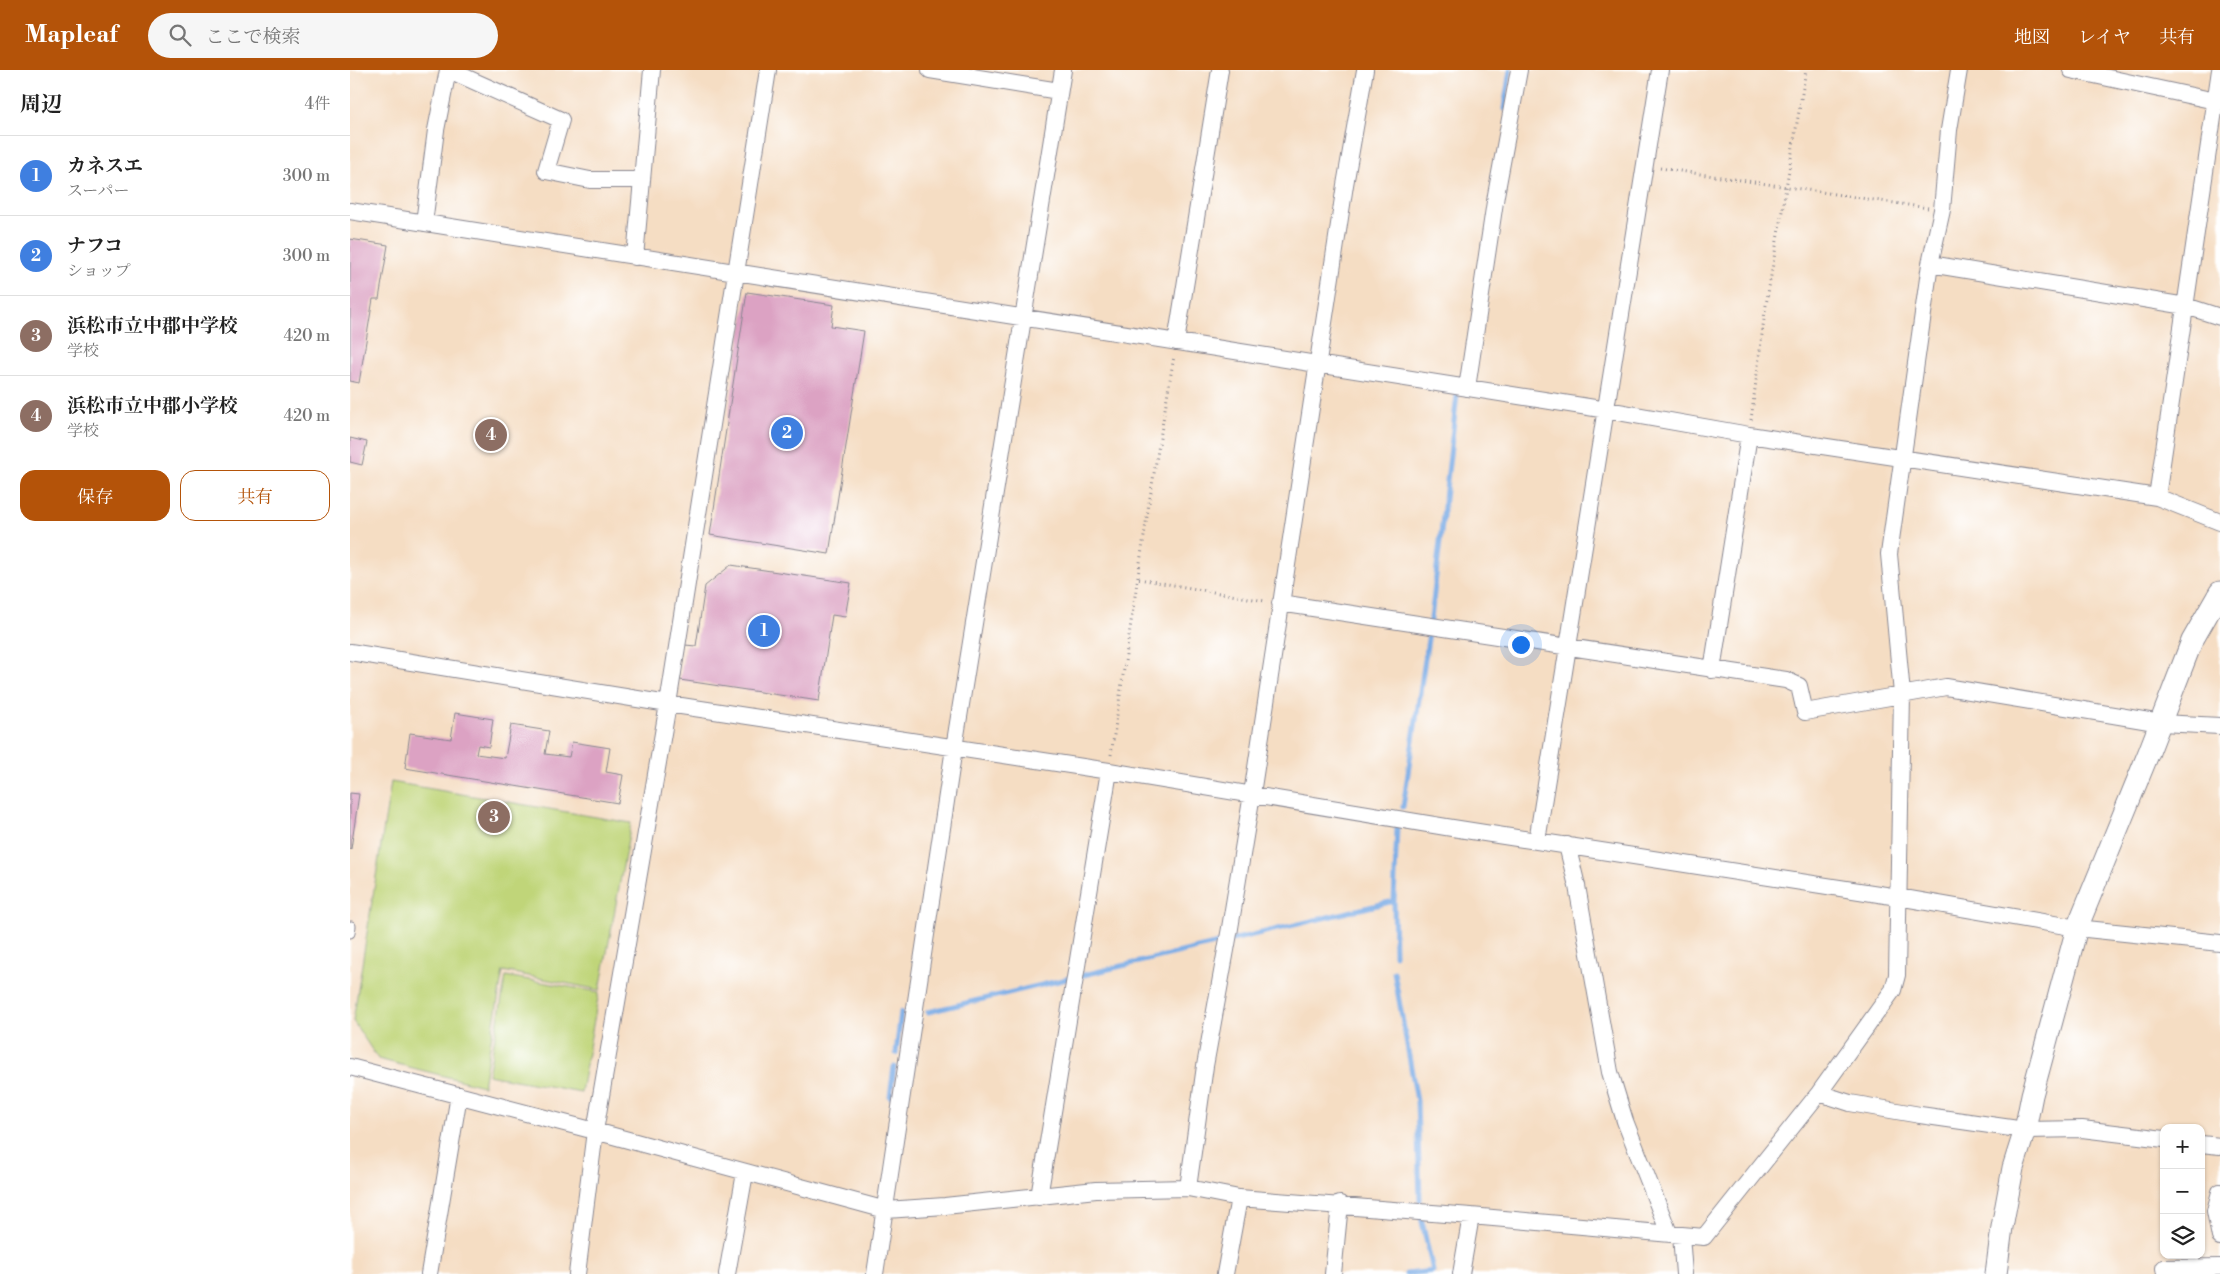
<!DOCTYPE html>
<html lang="ja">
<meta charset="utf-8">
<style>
body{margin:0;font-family:"Libre Bodoni","Noto Serif JP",serif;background:#f6f6f6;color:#222}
.controls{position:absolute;right:15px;bottom:15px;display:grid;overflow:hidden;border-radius:10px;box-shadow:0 1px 4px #0004}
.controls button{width:45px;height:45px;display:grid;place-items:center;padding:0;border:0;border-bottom:1px solid #e0e0e0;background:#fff;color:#222;font:25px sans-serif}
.you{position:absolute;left:1170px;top:574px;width:18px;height:18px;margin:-12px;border:4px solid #fff;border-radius:50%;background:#1a73e8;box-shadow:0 0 0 8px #1a73e833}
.badge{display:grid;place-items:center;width:32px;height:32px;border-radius:50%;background:#b45309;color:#fff;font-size:16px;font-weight:700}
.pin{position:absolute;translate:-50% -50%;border:2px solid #fff;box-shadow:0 1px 5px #0006}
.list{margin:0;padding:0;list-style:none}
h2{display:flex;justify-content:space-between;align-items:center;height:65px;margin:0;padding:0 20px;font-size:21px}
h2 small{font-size:16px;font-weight:400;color:#767676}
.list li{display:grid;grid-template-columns:32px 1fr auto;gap:15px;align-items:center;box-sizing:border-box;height:80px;padding:0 20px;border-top:1px solid #e0e0e0}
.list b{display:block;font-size:19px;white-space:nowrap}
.list p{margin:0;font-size:16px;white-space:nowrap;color:#767676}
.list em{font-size:16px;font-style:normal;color:#767676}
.actions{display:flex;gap:10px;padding:15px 20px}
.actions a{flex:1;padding:11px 0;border:1px solid #b45309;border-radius:15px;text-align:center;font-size:18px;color:#b45309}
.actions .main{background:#b45309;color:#fff}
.icon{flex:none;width:28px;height:28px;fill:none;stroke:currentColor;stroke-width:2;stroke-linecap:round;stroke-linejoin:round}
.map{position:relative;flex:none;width:1870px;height:1204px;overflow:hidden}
header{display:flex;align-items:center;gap:30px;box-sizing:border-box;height:70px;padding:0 25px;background:#b45309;color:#fff}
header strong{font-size:24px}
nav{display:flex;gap:28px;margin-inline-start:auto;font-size:18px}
.search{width:350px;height:45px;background:#f6f6f6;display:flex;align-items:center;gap:12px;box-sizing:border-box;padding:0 18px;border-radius:28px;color:#767676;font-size:19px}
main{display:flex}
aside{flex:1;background:#fff}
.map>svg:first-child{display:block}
.green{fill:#c0d579;stroke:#6e826c}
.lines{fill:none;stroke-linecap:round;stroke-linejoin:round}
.stream{stroke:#79abe5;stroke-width:5}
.building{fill:#dca2c3}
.service-casing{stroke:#888690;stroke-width:11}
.minor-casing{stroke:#888690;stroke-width:18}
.tertiary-casing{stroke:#888690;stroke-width:23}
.path{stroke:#888690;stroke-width:3;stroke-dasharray:1 4;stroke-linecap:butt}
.service{stroke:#fff;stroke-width:9}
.minor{stroke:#fff;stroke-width:16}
.tertiary{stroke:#fff;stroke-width:21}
</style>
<header>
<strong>Mapleaf</strong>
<div class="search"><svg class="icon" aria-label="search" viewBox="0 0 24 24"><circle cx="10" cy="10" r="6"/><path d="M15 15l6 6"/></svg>ここで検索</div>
<nav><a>地図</a><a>レイヤ</a><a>共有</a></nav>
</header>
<main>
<aside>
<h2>周辺<small>4件</small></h2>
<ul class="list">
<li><span class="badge" style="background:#3f7fe0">1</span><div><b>カネスエ</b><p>スーパー</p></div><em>300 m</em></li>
<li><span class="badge" style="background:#3f7fe0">2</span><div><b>ナフコ</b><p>ショップ</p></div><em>300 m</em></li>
<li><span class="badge" style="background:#8d6e63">3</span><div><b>浜松市立中郡中学校</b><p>学校</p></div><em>420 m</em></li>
<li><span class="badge" style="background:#8d6e63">4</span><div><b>浜松市立中郡小学校</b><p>学校</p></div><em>420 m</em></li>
</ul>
<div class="actions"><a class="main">保存</a><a>共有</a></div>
</aside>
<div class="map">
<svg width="1870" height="1204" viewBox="0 0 1870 1204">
<rect width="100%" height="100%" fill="#fff"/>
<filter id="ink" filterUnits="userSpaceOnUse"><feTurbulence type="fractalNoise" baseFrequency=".02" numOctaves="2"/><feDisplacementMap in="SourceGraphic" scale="10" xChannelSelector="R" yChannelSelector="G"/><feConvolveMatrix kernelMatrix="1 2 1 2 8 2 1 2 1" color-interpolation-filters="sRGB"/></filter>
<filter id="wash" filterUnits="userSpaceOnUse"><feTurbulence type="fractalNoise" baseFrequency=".0096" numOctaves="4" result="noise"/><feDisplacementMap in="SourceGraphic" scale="20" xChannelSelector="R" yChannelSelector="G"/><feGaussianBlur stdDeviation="1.12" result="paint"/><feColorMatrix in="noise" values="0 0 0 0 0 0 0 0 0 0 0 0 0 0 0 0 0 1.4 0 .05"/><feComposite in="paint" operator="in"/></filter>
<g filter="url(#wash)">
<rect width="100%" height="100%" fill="#f5ddc3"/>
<!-- green -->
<path class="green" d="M41,712L281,753L250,920L153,901L133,1016L28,989L3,951Z
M156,906L249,922L231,1022L138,1005Z"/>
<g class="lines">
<!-- stream -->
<path class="stream" d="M1154,39L1160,0
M1053,737L1081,549L1107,325
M882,870L1044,831
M1045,885L1044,831L1047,757
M1044,902L1067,1031L1070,1130
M578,942L873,872
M546,983L551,942
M540,1027L544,997
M1056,1204L1083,1201L1071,1147"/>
</g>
<g id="blocks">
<!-- building -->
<path class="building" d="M0,169L38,175L29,229H23L9,313L0,311Z
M397,222L484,235L481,256L514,261L479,484L360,465Z
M0,368L17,372L12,395L0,392Z
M381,495L501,513L495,547L482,545L469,631L330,610L335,575L346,576L355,516Z
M105,643L143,649L139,677L128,675L126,684L155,688L161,655L199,661L195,684L219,687L222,672L260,678L256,702L273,705L268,733L55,698L60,663L101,669Z
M0,723L9,724L1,779L0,778Z"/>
</g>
</g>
<g filter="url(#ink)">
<use href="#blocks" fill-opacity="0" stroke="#888690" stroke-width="1"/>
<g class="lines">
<defs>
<path id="service" d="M0,863L1,856"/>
<path id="minor" d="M99,0L211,50L196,101L240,110H292
M580,0L709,21
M1721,0L1870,32
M0,141L1257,340L1399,365L1807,427L1870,452
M74,153L86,60L98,0
M285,187L302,0
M1580,194L1836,236L1870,247
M826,272L870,0
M1117,318L1146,125L1169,0
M1807,427L1870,0
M930,533L1436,610L1449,616L1455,642L1596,617L1811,653L1870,656
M0,582L318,634L759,701L1096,757L1548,827L1727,858L1870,873
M1362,600L1399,365
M1187,771L1310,0
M1217,775L1227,816L1260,1002L1275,1051L1319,1163
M0,997L245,1061L318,634L418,0
M1469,1023L1500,1033L1570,1045L1675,1060L1732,1059L1814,1069
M1851,1074L1870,1076
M1870,1122L1865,1141L1870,1167
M689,1127L759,701
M889,1128L1121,1146L1354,1167L1469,1023L1543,920L1547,905L1552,624L1539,484L1580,194L1592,140L1599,60L1609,0
M1331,1165L1334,1204
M79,1204L109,1025
M227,1204L245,1061L536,1140L595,1136L746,1120L838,1118
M377,1204L395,1103
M525,1204L604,678L713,0
M875,1204L889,1128L838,1118L855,996L880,858L902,724L995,115L1015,0
M983,1204L990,1134
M1111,1204L1121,1146
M1815,1204L1814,1198L1870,1197"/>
<path id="tertiary" d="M1646,1204L1652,1157L1663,1098L1675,1060L1682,1025L1727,858L1799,682L1842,571L1870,522"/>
</defs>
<!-- service casing -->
<use href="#service" class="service-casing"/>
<!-- minor casing -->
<use href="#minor" class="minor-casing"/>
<!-- tertiary casing -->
<use href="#tertiary" class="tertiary-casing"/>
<!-- path -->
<path class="path" d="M1310,98L1578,138
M1401,350L1415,241L1456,0
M789,509L915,531
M761,685L799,433L824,286"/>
<!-- service -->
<use href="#service" class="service"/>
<!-- minor -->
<use href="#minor" class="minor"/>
<!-- tertiary -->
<use href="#tertiary" class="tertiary"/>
</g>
</g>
</svg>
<div class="controls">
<button>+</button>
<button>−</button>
<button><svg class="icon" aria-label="layers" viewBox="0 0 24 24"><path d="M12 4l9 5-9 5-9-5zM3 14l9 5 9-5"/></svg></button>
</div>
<div class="you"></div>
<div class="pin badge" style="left:414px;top:561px;background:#3f7fe0">1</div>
<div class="pin badge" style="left:437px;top:363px;background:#3f7fe0">2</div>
<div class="pin badge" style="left:144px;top:747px;background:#8d6e63">3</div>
<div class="pin badge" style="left:141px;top:365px;background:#8d6e63">4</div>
</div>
</main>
